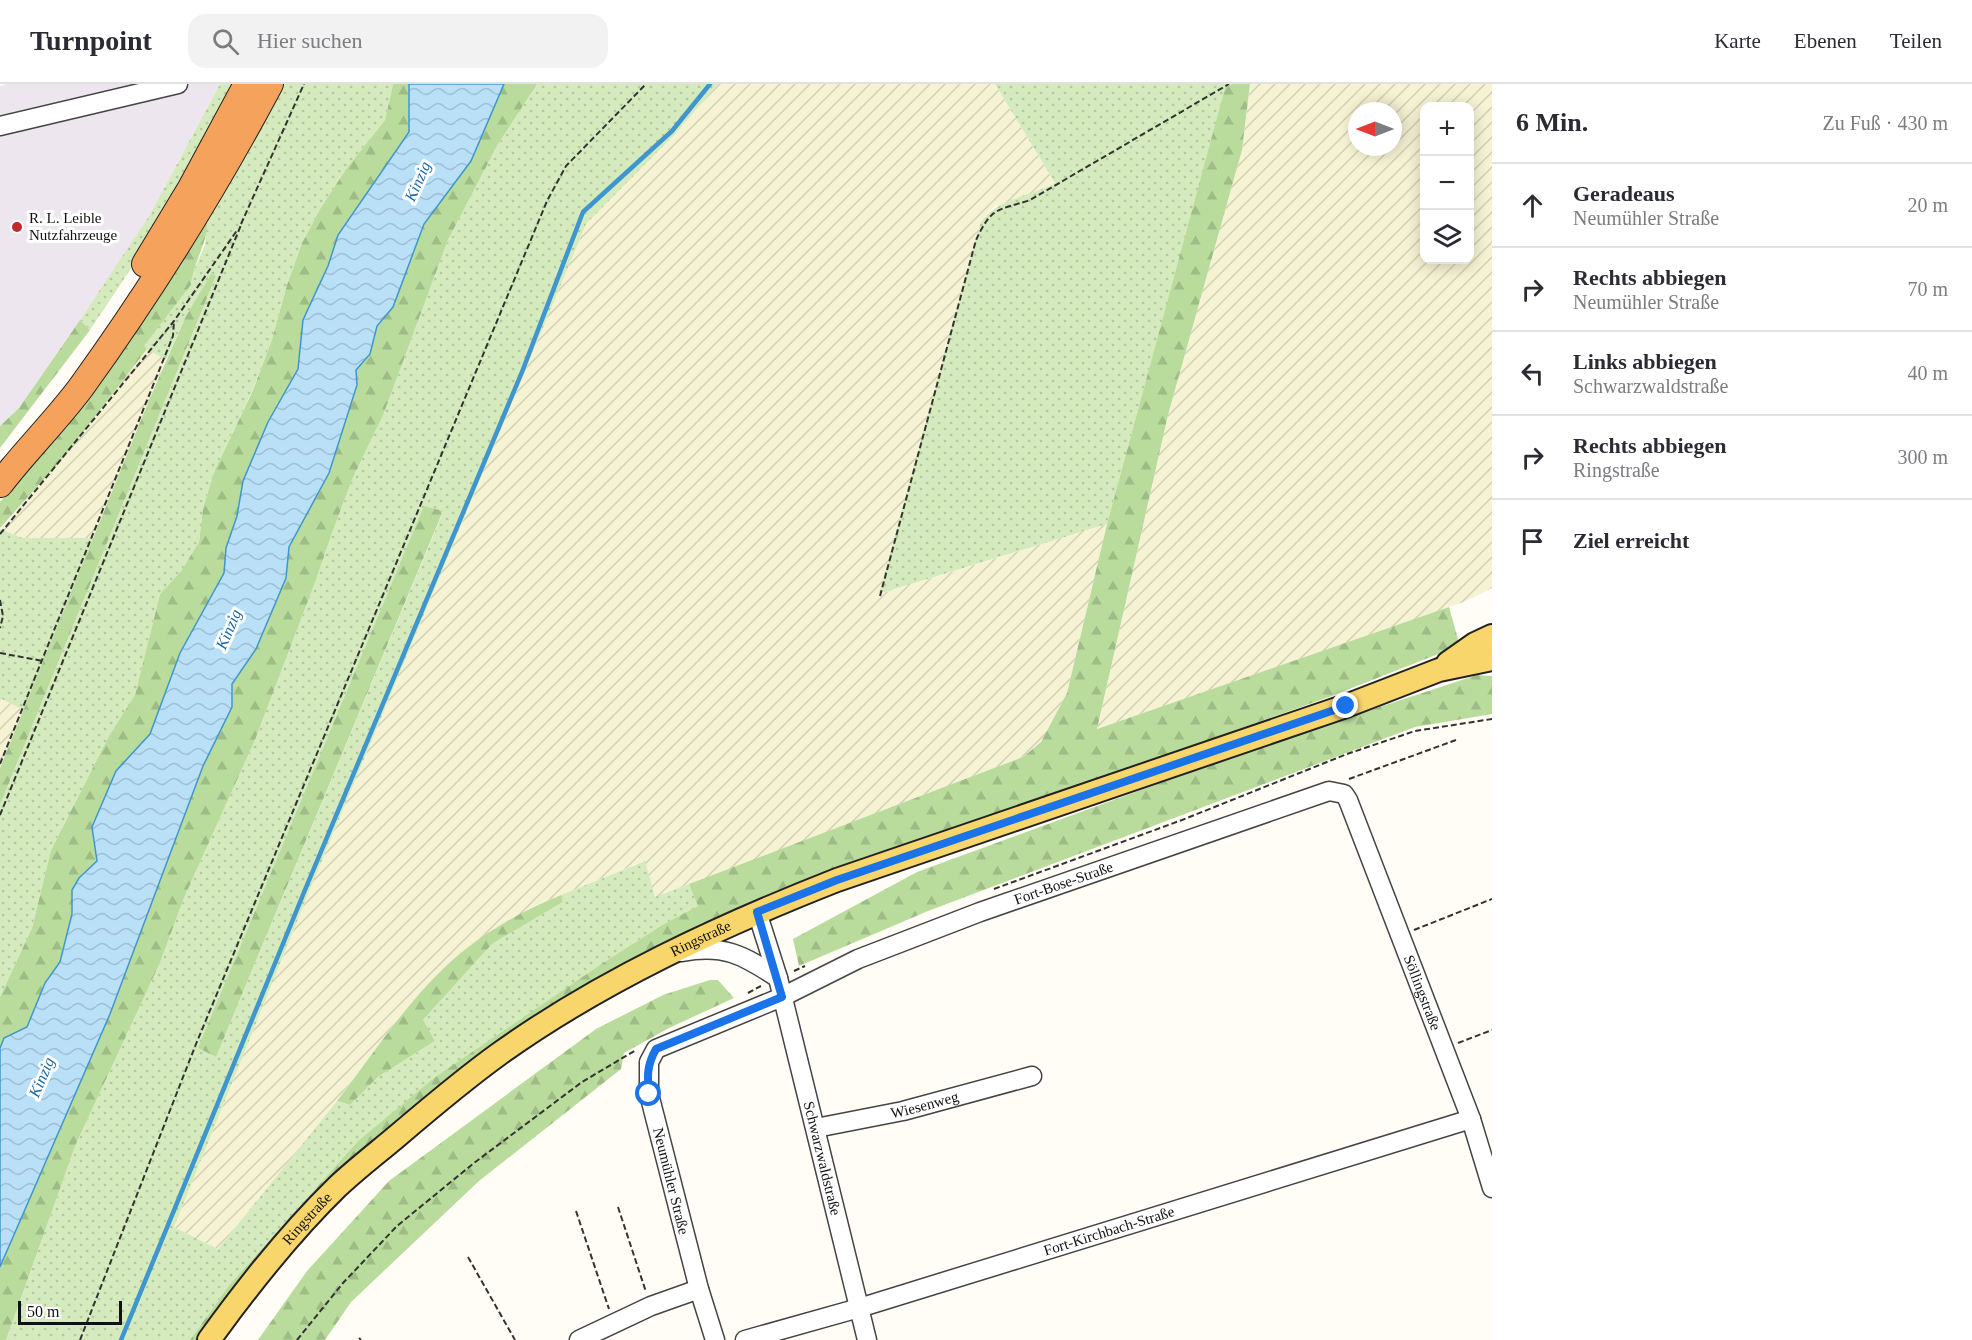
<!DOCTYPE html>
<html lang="de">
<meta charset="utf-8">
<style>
body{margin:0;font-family:"Times New Roman",serif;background:#f2f2f3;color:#2b2b33}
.controls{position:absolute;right:18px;top:18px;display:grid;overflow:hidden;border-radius:12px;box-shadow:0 3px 15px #0003}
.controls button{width:54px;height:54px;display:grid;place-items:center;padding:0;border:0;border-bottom:2px solid #e1e1e2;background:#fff;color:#2b2b33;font:30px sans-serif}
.compass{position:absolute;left:1348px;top:18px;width:54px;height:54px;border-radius:50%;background:#fff;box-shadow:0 3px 15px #0003;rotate:270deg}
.scale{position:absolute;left:18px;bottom:15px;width:104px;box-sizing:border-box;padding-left:6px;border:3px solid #111;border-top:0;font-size:16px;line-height:21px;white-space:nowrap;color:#111;-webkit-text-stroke:4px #fff;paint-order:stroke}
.stop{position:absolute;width:18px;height:18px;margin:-14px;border:4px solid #1a73e8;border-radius:50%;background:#fff}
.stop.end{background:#1a73e8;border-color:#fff;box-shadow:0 2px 6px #0008}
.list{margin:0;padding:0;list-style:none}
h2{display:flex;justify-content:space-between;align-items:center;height:78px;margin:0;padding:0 24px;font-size:26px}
h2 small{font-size:20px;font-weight:400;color:#7c7c81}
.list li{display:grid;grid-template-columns:39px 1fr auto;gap:18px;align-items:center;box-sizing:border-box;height:84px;padding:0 24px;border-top:2px solid #e1e1e2}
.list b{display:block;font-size:22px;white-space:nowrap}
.list p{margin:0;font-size:20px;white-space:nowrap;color:#7c7c81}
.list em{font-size:20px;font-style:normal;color:#7c7c81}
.icon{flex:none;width:33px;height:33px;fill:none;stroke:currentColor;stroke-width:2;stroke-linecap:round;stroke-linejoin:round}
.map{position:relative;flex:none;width:1492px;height:1256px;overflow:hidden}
header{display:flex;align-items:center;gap:36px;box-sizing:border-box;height:84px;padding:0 30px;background:#fff;border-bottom:2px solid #e1e1e2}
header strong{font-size:28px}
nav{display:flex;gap:33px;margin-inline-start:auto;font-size:21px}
.search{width:420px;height:54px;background:#f2f2f3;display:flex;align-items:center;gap:15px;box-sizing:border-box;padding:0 21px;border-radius:18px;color:#7c7c81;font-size:22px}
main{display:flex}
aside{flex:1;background:#fff}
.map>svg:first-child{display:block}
.industrial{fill:#eee6ef}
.farmland{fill:url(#farmland-furrows);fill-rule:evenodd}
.grass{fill:url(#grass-dots);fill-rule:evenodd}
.forest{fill:url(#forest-firs)}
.water{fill:url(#water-waves);stroke:#3f96cf;stroke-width:1.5}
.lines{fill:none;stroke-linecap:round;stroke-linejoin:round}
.stream{stroke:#3f96cf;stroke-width:4.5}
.minor-casing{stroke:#444;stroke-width:21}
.major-casing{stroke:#222;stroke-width:26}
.highway-casing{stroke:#222;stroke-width:28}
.path{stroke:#333;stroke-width:2;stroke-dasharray:6 3;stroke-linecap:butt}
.minor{stroke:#fff;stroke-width:18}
.major{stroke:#f9d66b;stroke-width:22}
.highway{stroke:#f5a25d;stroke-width:26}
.route{stroke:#1a73e8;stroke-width:8}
.poi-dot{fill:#c4262e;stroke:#fff;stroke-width:2}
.labels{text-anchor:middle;stroke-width:6;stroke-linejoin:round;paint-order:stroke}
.poi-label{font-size:15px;fill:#111;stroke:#fff;text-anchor:start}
.street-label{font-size:15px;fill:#111;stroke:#fff}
.water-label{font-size:16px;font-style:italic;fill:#1768a6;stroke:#fff}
</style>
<header>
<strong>Turnpoint</strong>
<div class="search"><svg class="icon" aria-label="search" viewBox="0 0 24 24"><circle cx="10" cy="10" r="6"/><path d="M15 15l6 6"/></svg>Hier suchen</div>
<nav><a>Karte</a><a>Ebenen</a><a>Teilen</a></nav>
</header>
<main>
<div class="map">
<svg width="1492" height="1256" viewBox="0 0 1492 1256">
<defs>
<pattern id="farmland-furrows" width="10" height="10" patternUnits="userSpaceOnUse" patternTransform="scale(1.5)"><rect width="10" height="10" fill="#f6f3d4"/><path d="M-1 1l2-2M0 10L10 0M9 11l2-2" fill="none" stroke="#d2cfb5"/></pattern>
<pattern id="grass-dots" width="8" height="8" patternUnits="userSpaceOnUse" patternTransform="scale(1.5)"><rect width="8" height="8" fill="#d5ebbd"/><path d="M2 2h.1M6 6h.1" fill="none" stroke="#b6c8a1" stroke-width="1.8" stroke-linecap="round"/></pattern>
<pattern id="forest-firs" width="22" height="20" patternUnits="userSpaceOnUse" patternTransform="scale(1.5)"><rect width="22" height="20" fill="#b9dc9c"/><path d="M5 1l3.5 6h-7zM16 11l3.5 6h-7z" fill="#9ebc85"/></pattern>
<pattern id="water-waves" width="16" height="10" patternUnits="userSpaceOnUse" patternTransform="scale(1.5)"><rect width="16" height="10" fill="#b9e0f7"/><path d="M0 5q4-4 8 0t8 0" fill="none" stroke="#9ebfd3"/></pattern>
</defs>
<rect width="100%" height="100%" fill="#fffdf5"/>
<!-- industrial -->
<path class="industrial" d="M6,0H220L149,132L113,188L19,324L0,342V2Z"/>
<!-- farmland -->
<path class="farmland" d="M718,0H995L1055,99L1037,108L994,123L985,132L880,510L1107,440L1067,609L1041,658L1023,673L655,814L644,777L532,823L444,884L402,931L310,1052L218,1165L174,1143L311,803L580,154L586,140L599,124L676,49Z
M1250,0H1492V504L1464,518L1097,645L1168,331L1242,66ZM1424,22H1470V176H1424ZM1357,27H1393V63H1357Z
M147,265L166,276L94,454H23L0,445L64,373Z
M0,614L25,627L0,684Z"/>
<!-- grass -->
<path class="grass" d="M220,0H240L170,126L90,246L80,236L149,132Z
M280,0H393L385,36L346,85L320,125L302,159L287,201L272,255L253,305L214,388L203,424L199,458L181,487L160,510L135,612L109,652L51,766L32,844L0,913V721L216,192L185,234L166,276L143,263L191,201L192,190L205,161L207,134Z
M537,0H718L676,49L586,140L311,803L174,1143L218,1165L337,1017L350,1021L378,993L435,957L422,937L492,860L563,818L561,811L645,777L655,813L689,800L699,822L662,841L609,875L357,1058L230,1200L190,1256H6L76,1060L160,879L184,814L255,656L316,496L332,449L352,396L384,329L448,156L497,62ZM424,423L443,428L216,973L199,964Z
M995,0H1232L1225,5L1107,440L879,510L980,140C994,115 1031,112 1055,99Z
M0,445L23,454H94L25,627L0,614Z"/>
<!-- forest -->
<path class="forest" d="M393,0H409V48L338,151L328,182L303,236L298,285L268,338L243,397L237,432L226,464L224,489L180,569L150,650L116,687L92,743L97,777L79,794L72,806V830L60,879L45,899L27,943L4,954L0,964V913L32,844L51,766L109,652L135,611L160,510L181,487L199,458L203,424L214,388L253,306L272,255L287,201L302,159L320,125L346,85L385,36Z
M504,0H537L497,62L448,156L384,329L352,396L332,449L316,496L255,656L184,814L160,879L76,1060L6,1256H0V1184L110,930L203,682L232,624V600L256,565L286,494L289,463L329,389L357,301L356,286L370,270L377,242L393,223L424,140L471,77Z
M1232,0H1250L1242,66L1168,331L1097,645L1449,523L1458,555L1456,563L1329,613L1098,695L833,784L700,840L620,885L407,1033L202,1256H190L230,1200L357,1058L434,994L609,875L662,841L698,822L689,800L1023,673L1041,658L1067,609L1107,440L1225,4Z
M207,134C209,159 193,177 191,201L144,262L147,265L64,373L0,444V418L73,330Z
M211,190L216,192L0,721V684L150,314L185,234Z
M80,236L90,246L0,364V342L19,324Z
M424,422L443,427L216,973L198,964Z
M1477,591L1492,592V630L1415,643L928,827L799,882L793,855L917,788L1261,662Z
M561,811L563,818L492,860L423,936L435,957L378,993L350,1021L337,1017C371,973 403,923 444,884C477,852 519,828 561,811Z
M710,896H718L734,914L669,944L624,969L621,985L479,1097L351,1218L325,1256H258L307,1187L389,1097L596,945L663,911Z"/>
<!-- water -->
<path class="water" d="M409,0H504L471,77L424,140L393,223L377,242L370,270L356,286L357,301L329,389L289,463L286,494L256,565L232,600V623L203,682L110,930L0,1183V964L4,954L27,943L45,899L60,878L72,830V806L79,794L97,777L92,743L116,687L150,650L180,569L224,489L226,464L237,432L243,397L268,338L298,285L303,236L328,182L338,151L409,48Z"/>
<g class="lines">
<!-- stream -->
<path class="stream" d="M121,1256L307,801L522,288L583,128L672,47L710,0"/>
<defs>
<g id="minor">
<path d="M0,42L178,0"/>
<path id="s1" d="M757,828L778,894L867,1256"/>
<path d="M682,868C724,860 743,871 778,894"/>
<path id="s2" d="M816,1044L903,1027L1032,992"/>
<path d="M579,1256L651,1222L699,1205"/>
<path id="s3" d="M715,1256L699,1205L649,1010V978L656,965L782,913L858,875L980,828L1329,707L1344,710L1348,716L1471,1035L1492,1104"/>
<path id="s4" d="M745,1256L859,1224L1471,1035"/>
</g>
<g id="major">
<path d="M1448,579L1475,560L1492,552"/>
<path id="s5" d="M209,1256C245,1206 293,1146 337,1103C356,1085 377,1069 396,1053C430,1024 463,996 499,970C601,897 720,842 837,796L1346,622L1439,586L1492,575"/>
</g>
<path id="highway" d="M145,180L191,104L247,0
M0,400C26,366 57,336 82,302C152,205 214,105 270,0"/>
</defs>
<!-- minor casing -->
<use href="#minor" class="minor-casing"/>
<!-- major casing -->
<use href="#major" class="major-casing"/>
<!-- highway casing -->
<use href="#highway" class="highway-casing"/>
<!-- path -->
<path class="path" d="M241,140L304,0
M0,450L174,237L238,145
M880,512L976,156C992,122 997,127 1030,116L1229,0
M0,516L3,532L0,544
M0,569L43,577
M0,680L173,252L174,237
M1349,695L1456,656
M0,731L241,141
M994,805L1182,736L1347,670L1415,647L1492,635
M1414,846L1492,815
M794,887L805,882
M748,909L761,902
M1458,959L1492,946
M618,1123L646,1208
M576,1127L609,1225
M468,1173L515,1256
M359,1254L361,1256
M80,1256L196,960L547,117L566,82L646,0
M297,1256L343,1199L397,1142L474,1079L582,998L636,966"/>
<!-- minor -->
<use href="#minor" class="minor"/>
<!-- major -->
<use href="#major" class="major"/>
<!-- highway -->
<use href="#highway" class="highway"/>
</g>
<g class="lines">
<!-- route -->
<path class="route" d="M649,1010C647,992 647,981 656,965L782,913L757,828L837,796L1346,622"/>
</g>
<!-- markers -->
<circle class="poi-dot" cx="17" cy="143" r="6"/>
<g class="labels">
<!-- poi labels -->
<g class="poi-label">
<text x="29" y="139">R. L. Leible<tspan x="29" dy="17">Nutzfahrzeuge</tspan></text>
</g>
<!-- street labels -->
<g class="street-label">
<text dy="5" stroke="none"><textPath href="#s3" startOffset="742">Fort-Bose-Straße</textPath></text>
<text dy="5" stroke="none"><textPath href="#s5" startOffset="642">Ringstraße</textPath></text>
<text dy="5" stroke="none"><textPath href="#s3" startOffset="1252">Söllingstraße</textPath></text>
<text dy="5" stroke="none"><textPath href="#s2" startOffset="111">Wiesenweg</textPath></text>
<text dy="5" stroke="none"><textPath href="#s1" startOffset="255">Schwarzwaldstraße</textPath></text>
<text transform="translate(671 1097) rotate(76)" y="5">Neumühler Straße</text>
<text dy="5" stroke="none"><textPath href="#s5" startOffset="156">Ringstraße</textPath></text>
<text dy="5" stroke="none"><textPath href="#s4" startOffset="380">Fort-Kirchbach-Straße</textPath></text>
</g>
<!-- water labels -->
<g class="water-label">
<text transform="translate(417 97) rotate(-66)" y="6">Kinzig</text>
<text transform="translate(228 545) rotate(-67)" y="6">Kinzig</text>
<text transform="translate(41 993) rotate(-67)" y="6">Kinzig</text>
</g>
</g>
</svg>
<div class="controls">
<button>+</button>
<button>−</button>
<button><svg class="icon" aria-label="layers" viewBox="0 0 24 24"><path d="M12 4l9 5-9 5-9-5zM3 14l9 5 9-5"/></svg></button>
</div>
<svg class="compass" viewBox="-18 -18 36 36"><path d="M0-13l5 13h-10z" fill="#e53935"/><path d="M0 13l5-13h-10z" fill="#7c7c81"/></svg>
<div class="scale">50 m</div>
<div class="stop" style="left:649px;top:1010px"></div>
<div class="stop end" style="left:1346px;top:622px"></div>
</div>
<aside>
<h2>6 Min.<small>Zu Fuß · 430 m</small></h2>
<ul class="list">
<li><svg class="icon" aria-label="ahead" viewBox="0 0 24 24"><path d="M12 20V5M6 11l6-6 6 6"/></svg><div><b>Geradeaus</b><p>Neumühler Straße</p></div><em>20 m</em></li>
<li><svg class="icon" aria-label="right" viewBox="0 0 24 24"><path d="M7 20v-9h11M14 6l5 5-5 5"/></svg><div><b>Rechts abbiegen</b><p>Neumühler Straße</p></div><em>70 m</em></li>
<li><svg class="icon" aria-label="left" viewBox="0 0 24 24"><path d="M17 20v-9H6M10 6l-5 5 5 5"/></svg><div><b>Links abbiegen</b><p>Schwarzwaldstraße</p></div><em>40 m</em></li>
<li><svg class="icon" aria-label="right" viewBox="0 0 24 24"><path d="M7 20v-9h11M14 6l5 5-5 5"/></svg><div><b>Rechts abbiegen</b><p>Ringstraße</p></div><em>300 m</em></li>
<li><svg class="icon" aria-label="arrive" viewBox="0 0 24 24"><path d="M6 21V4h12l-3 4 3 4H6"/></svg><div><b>Ziel erreicht</b></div></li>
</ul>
</aside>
</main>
